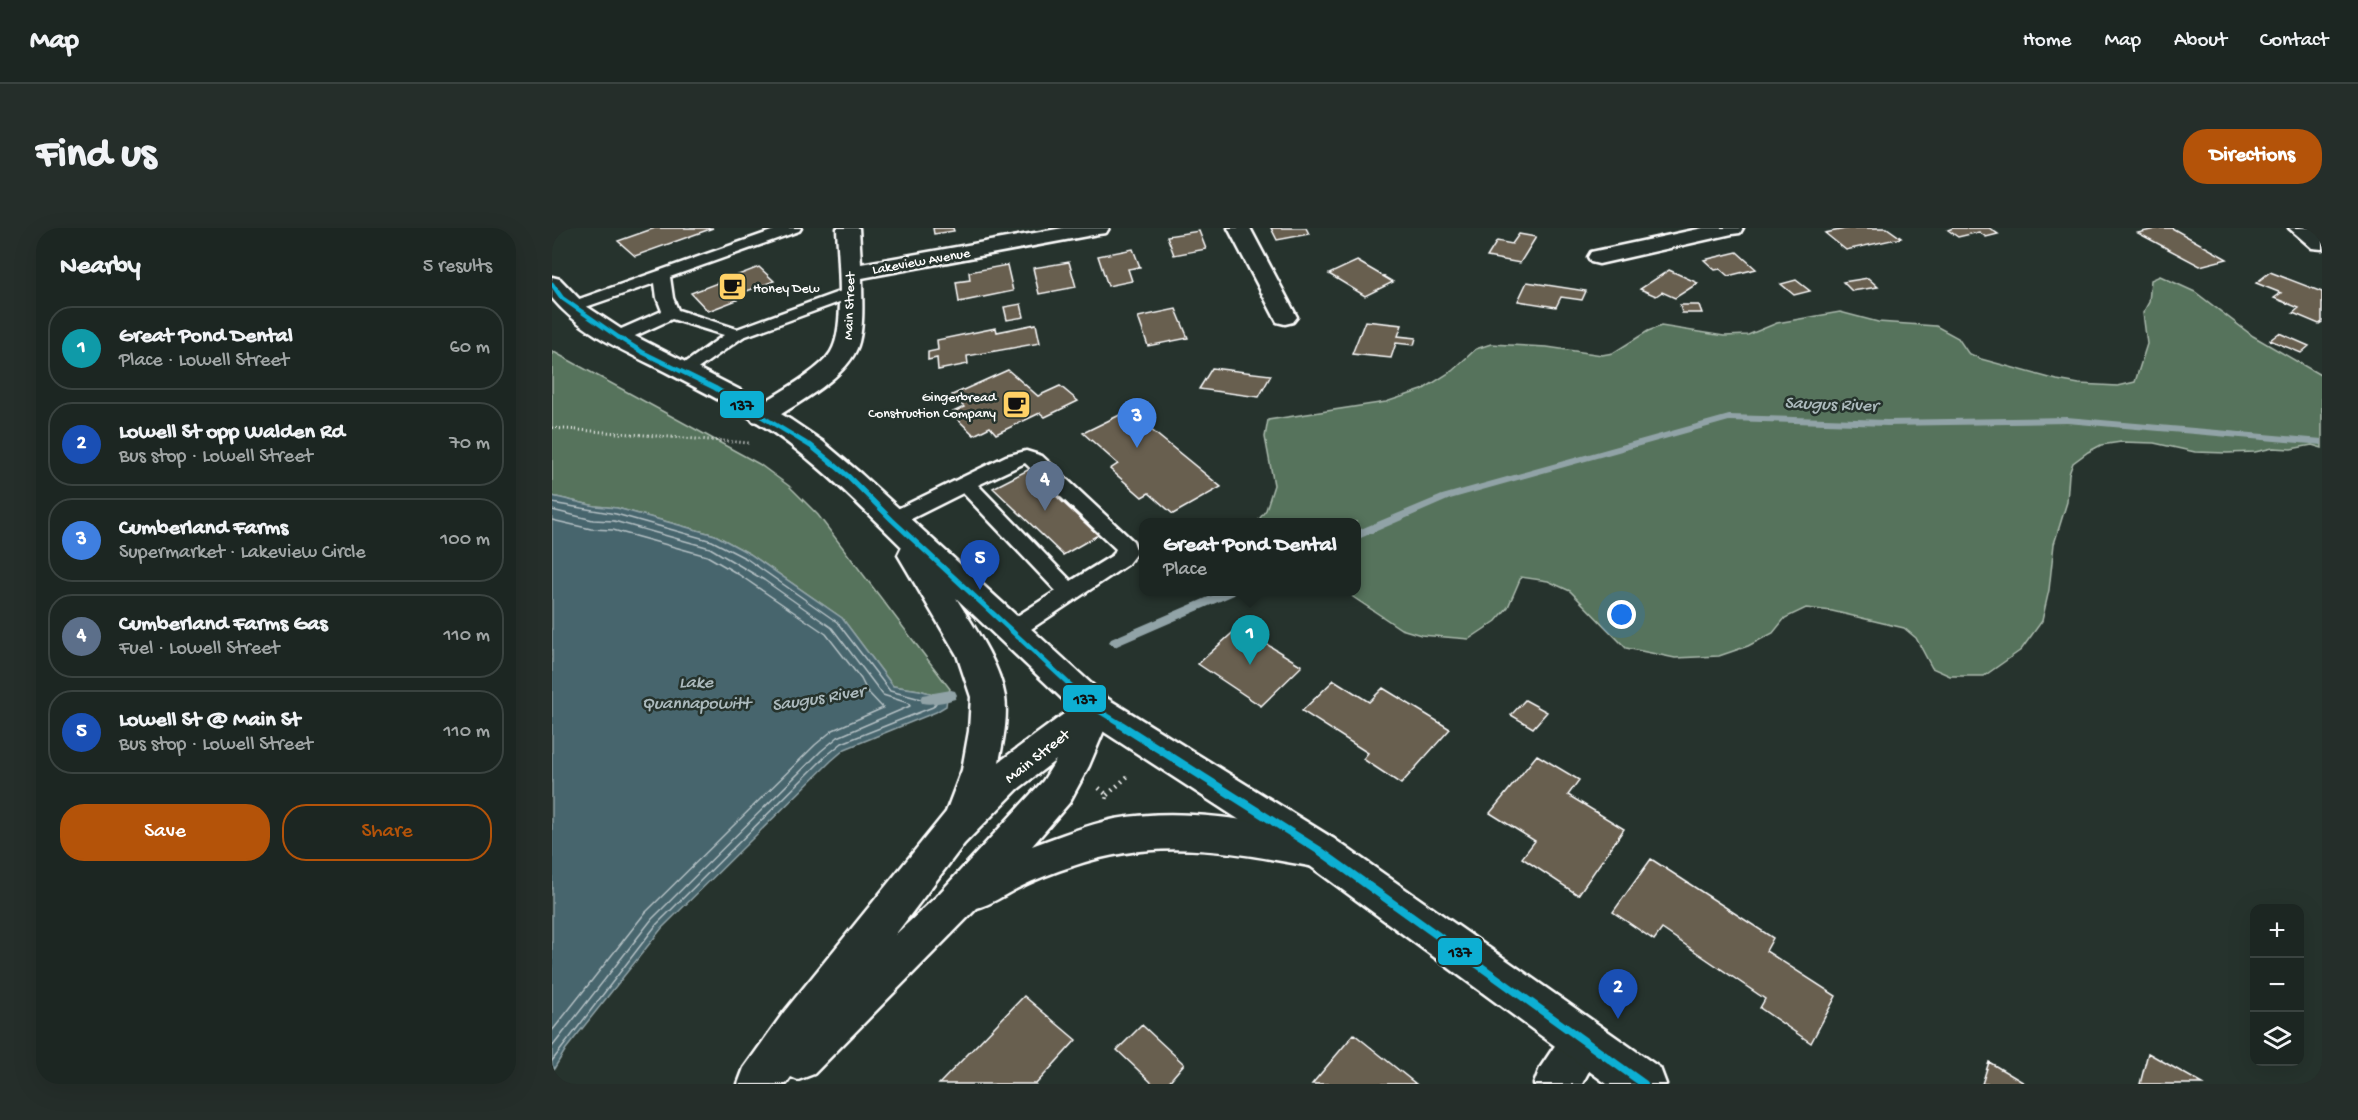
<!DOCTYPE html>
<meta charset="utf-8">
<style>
body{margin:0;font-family:"Gochi Hand",sans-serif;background:#252e2a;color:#f1f3f6}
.controls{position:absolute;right:18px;bottom:18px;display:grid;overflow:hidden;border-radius:12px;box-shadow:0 6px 24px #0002}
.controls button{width:54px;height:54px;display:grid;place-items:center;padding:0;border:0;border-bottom:2px solid #3a4340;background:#1c2622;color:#f1f3f6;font:30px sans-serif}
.you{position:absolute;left:1070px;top:387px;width:21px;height:21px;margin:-15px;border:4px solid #fff;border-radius:50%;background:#1a73e8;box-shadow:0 0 0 9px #1a73e833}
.badge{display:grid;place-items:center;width:39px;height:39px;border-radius:50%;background:#b45309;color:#fff;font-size:20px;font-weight:700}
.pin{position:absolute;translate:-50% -50px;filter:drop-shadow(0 2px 3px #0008)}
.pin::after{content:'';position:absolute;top:32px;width:21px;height:18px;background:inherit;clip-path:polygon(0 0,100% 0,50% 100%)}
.popup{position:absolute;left:587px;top:290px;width:222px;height:78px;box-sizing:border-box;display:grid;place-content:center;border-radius:12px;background:#1c2622;filter:drop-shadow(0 2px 4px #0005);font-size:20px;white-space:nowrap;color:#a0a5a5}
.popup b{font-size:22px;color:#f1f3f6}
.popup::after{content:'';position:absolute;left:50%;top:100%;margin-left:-12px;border:12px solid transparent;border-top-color:#1c2622}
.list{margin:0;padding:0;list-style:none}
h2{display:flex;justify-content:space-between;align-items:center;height:78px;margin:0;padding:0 24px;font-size:26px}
h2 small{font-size:20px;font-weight:400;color:#a0a5a5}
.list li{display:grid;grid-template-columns:39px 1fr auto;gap:18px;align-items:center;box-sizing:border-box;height:84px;margin:0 12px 12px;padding:0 12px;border:2px solid #3a4340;border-radius:24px}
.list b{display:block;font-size:22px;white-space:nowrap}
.list p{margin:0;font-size:20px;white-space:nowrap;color:#a0a5a5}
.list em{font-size:20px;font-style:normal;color:#a0a5a5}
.actions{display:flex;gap:12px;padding:18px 24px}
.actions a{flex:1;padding:14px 0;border:2px solid #b45309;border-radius:24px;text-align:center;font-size:21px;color:#b45309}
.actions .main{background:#b45309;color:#fff}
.icon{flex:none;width:33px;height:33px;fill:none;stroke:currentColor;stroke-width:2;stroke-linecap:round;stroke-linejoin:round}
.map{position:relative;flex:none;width:1770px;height:856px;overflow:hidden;border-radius:24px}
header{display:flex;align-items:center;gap:36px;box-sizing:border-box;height:84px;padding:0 30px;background:#1c2622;border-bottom:2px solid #3a4340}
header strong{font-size:28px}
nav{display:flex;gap:33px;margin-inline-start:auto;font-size:21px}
.intro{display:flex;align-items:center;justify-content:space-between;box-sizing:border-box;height:144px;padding:0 36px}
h1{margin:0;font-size:42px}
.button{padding:15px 27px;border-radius:24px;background:#b45309;color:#fff;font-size:21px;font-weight:700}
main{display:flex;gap:36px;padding:0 36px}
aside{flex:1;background:#1c2622;border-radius:24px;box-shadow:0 6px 24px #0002}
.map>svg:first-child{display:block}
.green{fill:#56735b;stroke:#aab9ad;stroke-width:1.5}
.water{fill:#47656d;stroke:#91a3a7;stroke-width:1.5}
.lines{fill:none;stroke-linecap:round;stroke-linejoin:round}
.shore{stroke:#b5c1c5;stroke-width:1.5}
.stream{fill:#91a3a7;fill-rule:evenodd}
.building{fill:#675e50;stroke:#fff;stroke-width:1.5}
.lane-casing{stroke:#fff;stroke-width:5}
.street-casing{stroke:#fff;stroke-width:5}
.secondary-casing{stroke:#fff;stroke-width:5}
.primary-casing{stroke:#fff;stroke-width:5}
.path-far1{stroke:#fff;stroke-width:3;stroke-dasharray:1 3;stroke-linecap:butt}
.path{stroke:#fff;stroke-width:4.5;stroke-dasharray:1.5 5;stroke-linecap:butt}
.lane{fill:#26332d;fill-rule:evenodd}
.street{fill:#26332d;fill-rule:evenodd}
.secondary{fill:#26332d;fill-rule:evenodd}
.primary{fill:#26332d;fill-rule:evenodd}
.bus-1-far2-casing{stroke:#26332d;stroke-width:8}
.bus-1-far1-casing{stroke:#26332d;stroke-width:10}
.bus-1-casing{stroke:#26332d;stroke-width:12}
.bus-1-far2{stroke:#0dafd3;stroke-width:4.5}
.bus-1-far1{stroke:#0dafd3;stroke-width:5}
.bus-1{stroke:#0dafd3;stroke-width:8}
.labels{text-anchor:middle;stroke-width:5;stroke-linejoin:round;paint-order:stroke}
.far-street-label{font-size:14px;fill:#fff;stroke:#26332d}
.far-poi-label{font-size:14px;fill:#fff;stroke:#26332d;text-anchor:start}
.street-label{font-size:16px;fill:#fff;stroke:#26332d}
.water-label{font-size:18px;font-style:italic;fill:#acbabd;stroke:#26332d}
.line-badge{stroke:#26332d;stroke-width:2}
.pale-badge-label{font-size:16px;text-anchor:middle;font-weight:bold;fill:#111}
</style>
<header>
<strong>Map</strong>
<nav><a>Home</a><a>Map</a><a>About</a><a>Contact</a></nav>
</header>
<div class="intro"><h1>Find us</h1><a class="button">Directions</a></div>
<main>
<aside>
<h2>Nearby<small>5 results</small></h2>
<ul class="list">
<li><span class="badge" style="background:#0f9aa8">1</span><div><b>Great Pond Dental</b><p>Place · Lowell Street</p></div><em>60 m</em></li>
<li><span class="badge" style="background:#1a4fb4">2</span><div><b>Lowell St opp Walden Rd</b><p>Bus stop · Lowell Street</p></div><em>70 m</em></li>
<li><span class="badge" style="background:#3f7fe0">3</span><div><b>Cumberland Farms</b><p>Supermarket · Lakeview Circle</p></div><em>100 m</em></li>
<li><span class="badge" style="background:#5c6f8a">4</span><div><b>Cumberland Farms Gas</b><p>Fuel · Lowell Street</p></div><em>110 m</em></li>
<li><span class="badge" style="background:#1a4fb4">5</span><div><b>Lowell St @ Main St</b><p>Bus stop · Lowell Street</p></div><em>110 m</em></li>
</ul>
<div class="actions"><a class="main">Save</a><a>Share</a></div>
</aside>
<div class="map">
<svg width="1770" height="856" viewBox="0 0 1770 856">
<rect width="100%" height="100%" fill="#26332d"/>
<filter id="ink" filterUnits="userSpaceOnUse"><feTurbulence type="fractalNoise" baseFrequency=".0167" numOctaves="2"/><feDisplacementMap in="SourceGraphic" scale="12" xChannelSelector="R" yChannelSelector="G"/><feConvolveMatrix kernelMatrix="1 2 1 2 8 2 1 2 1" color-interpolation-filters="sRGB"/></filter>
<g filter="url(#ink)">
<!-- green -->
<path class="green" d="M1608,48L1643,64L1701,108L1770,148V220L1760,217L1739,221L1721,220L1703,224L1675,225L1643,224L1602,215L1569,214L1549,217L1536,224L1521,235L1517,246L1515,274L1502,316L1497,362L1490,393L1469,422L1432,448H1398L1380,440L1364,410L1352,400L1280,383L1254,380L1233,390L1221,405L1196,418L1167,428L1123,430L1099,425L1074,420L1018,363L996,353L969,349L956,379L944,393L917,411L869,407L849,401L801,369L797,364H804V294H705L714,282L722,257L713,209L716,192L834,174L870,162L900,143L924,121L939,116L995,119L1050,127L1061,125L1096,103L1109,98L1172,108L1196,107L1225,95L1288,84L1326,94L1384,98L1406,110L1416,125L1429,131L1505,152L1527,156L1566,158L1583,154L1595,116L1591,85L1597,74L1599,52Z
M0,123L207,236L237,258L266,287L398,461L395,470L367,462L341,458L290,390L198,326L163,307L65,280L43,278L0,268Z"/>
<!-- water -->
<path class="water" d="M0,268L43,278L65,280L163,307L198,326L290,390L341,458L367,462L395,470L394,478L384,484L293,521L279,533L110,700L14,821L0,844Z"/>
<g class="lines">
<!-- shore -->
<path class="shore" d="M0,275L64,286L160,313L195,331L285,394L338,463L384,475L381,479L290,515L274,528L105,696L0,833
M0,282L41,292L62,293L158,320L212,352L280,400L331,467L356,475L358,478L286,509L269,523L100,691L0,819
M0,292L39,301L61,302L155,328L186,346L274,406L309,451L315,463L331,480L281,502L263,517L93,685L0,803"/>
<!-- stream -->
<path class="stream" d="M1177,187L1335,192L1515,189L1770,211V217L1515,195L1335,198L1177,193L898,271L804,312V303L890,267Z
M668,364H684L682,367L567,417L563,419L557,414L559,411Z
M399,462L403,463L405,467L403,471C394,474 379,477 370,475L368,471L370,467Z"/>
</g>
<!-- building -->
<path class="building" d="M103,0H161L83,28L66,13Z
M381,0H401L402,3L382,6Z
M719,0H754L757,6L725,12Z
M1298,0H1335L1349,10L1294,22L1273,5Z
M1401,0H1437L1446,6L1434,9L1427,4L1406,9L1396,2Z
M1607,0H1620L1675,31L1648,38L1586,5Z
M647,3L654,21L622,27L615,8Z
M967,6L984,9L968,35L935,29L945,13L960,16Z
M581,21L588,39L576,41L580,53L556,58L546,28Z
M1185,24L1204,41L1176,48L1168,41L1163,42L1152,32Z
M805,33L841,54L813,68L777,46Z
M517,34L524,59L487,66L481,40Z
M455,37L461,63L407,74L404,54L418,52L417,44Z
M207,39L222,53L181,68L185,72L156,83L139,65Z
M1117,42L1146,55L1123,70L1110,64L1104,68L1088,61Z
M1718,44L1770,64V94L1767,96L1741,85L1747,80L1722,70L1729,65L1704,55Z
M1316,50L1326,59L1300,63L1291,54Z
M1244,52L1258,63L1242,67L1229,56Z
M975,54L1034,63L1030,72L1009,69L1004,79L966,73Z
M469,76L472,89L455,92L452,79Z
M1128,77H1147L1150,85H1130Z
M624,81L636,110L596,118L586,89Z
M813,93L850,97L846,108L864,110L862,117L844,115L839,130L800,126Z
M484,96L488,115L415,128L416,136L386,142L385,130L376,132V124L386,122L385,112L444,100L445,104Z
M1727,105L1757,118L1749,125L1718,112Z
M660,140L719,147L707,169L647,161Z
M456,142L486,168L508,158L526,173L493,189L488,185L444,206L438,199L422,207L399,185L412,179L400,167Z
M576,183L669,259L621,286L597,265L590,269L558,241L566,236L531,205Z
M476,242L546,307L511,327L441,260Z
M687,399L750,438L709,478L646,436Z
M782,452L817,474L831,460L898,501L849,556L811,531L816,525L750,483Z
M973,472L995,484L981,500L959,487Z
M985,527L1027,552L1016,567L1072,601L1026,667L970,630L983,613L938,585Z
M1099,631L1221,710L1214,723L1284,768L1259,815L1208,780L1213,771L1110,701L1102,712L1061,684Z
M472,768L524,812L484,856H387Z
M590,797L632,836L615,856H601L565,822Z
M802,806L864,856H760Z
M1596,825L1651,856H1588Z
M1437,834L1474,856H1430Z"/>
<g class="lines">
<defs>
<path id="lane" d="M228,0H249L247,3L118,49L121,70L126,82L185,101L292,62L298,60L306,65L304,68L191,109L137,147H125L122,143L172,107L120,91L72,113H60L58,109L60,105L110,83L105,70L103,55L28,81L22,83L14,78L16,75Z
M474,223L490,228L581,313L585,324L575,337L467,409L459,411L451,409L448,403L451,397L504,363L411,265L347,297L340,299L333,297L330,292L333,287L454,228ZM473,235L564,321L561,327L519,353L426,257Z"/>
<path id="street" d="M285,0H307L309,36L511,0H557L554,5L546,6L310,50C310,71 312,94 307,114C299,148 246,174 219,193L210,195L201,193L197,187L201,181C221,168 267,144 279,124C294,100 286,29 285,0Z
M676,0H698L745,89L741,94L733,96L725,94Z
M1151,0H1191L1188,5L1180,6L1047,36L1039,34L1036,29L1039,24Z
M1737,0H1762L1770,6V21L1760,20Z
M1031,791L1046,798L1053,813L1030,856H982L988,840L1016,798Z"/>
<path id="secondary" d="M544,467L556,471L782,611L1108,840L1114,856H1055L754,635L532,491L527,481L532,471Z"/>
<path id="primary" d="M0,49L8,51L34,78L69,101L190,163L239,192L270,213L309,246L556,471L561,481L537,538L517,575L480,618C507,608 535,597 563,591C612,582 661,587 710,595C734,599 759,602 782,611L787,623L782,635L768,640C682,624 606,608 521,638C502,644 484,651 466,660C452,667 440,676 425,680L262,846L246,852L239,849L234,856H186L192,840L232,784L394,584L410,542L417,503L419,469L405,427L346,327L350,319C303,273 259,227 202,192C171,173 139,157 106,140C70,122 27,103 0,70ZM404,370L520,480L447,534C451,513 456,490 453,469C447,434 422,399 404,370ZM504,532L491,553L384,669L343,707L412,616L466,561Z"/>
</defs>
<!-- lane casing -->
<use href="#lane" class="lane-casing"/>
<!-- street casing -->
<use href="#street" class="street-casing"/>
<!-- secondary casing -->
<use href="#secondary" class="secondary-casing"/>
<!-- primary casing -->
<use href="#primary" class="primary-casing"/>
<!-- path-far1 -->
<path class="path-far1" d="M0,200L197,215"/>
<!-- path -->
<path class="path" d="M547,560L555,567L554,573
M555,567L576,548"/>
<!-- lane -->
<use href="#lane" class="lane"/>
<!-- street -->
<use href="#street" class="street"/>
<!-- secondary -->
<use href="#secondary" class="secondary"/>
<!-- primary -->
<use href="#primary" class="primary"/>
<defs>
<path id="bus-1-far2" d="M0,56L10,70L66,109L90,124L163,160L260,219"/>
<path id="bus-1-far1" d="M258,217L297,249L340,292L544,481L572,498"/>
<path id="bus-1" d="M569,497L768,623L1092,856"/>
</defs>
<!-- bus-1-far2 casing -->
<use href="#bus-1-far2" class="bus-1-far2-casing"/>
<!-- bus-1-far1 casing -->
<use href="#bus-1-far1" class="bus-1-far1-casing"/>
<!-- bus-1 casing -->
<use href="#bus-1" class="bus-1-casing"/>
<!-- bus-1-far2 -->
<use href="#bus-1-far2" class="bus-1-far2"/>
<!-- bus-1-far1 -->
<use href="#bus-1-far1" class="bus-1-far1"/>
<!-- bus-1 -->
<use href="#bus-1" class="bus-1"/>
</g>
</g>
<!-- icons -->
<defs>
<symbol id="cafe-square" viewBox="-11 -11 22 22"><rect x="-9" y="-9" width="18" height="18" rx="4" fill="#ffd166" stroke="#26332d"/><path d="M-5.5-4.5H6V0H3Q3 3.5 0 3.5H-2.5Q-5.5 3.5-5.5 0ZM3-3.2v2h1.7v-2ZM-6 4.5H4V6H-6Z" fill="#111"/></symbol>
</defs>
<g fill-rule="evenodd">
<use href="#cafe-square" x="164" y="42" width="33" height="33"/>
<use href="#cafe-square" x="448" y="160" width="33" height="33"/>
</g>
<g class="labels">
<!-- far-street labels -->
<g class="far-street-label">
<text transform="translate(369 32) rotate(-10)" y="5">Lakeview Avenue</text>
<text transform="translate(296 78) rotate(-88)" y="5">Main Street</text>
</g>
<!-- far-poi labels -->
<g class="far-poi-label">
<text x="201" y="64">Honey Dew</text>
<text x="444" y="173" text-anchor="end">Gingerbread<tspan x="444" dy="16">Construction Company</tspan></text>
</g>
<!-- street labels -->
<g class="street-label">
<text transform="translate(484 527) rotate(-38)" y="6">Main Street</text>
</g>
<!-- water labels -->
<g class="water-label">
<text transform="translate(1279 175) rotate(2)" y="6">Saugus River</text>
<text x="144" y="459">Lake<tspan x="144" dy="21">Quannapowitt</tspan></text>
<text transform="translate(266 469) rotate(-9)" y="6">Saugus River</text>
</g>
</g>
<g class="line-badge">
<rect x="167" y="162" width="46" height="29" rx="6" fill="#0dafd3"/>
<rect x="510" y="456" width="45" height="29" rx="6" fill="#0dafd3"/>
<rect x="885" y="709" width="46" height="29" rx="6" fill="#0dafd3"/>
</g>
<g class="pale-badge-label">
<text x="190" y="182">137</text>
<text x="533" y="476">137</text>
<text x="908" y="729">137</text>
</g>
</svg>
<div class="controls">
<button>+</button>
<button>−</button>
<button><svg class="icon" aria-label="layers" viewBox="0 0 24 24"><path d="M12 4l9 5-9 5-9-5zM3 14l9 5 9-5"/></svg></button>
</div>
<div class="you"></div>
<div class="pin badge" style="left:698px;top:437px;background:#0f9aa8">1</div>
<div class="popup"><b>Great Pond Dental</b>Place</div>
<div class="pin badge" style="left:1066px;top:791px;background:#1a4fb4">2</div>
<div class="pin badge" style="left:585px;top:220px;background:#3f7fe0">3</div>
<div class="pin badge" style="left:493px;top:283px;background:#5c6f8a">4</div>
<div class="pin badge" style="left:428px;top:362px;background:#1a4fb4">5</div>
</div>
</main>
